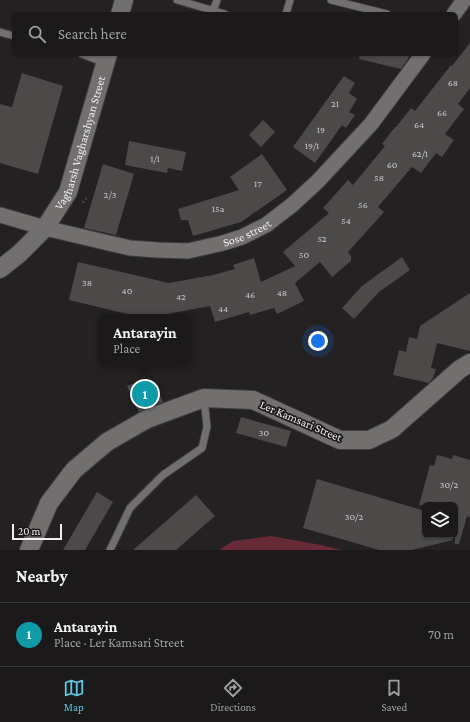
<!DOCTYPE html>
<meta charset="utf-8">
<style>
body{margin:0;font-family:"Crimson Pro",serif;background:#282627;color:#f1f3f6}
.controls{position:absolute;right:12px;bottom:12px;display:grid;overflow:hidden;border-radius:6px;box-shadow:0 1px 3px #0004}
.controls button{width:36px;height:36px;display:grid;place-items:center;padding:0;border:0;border-bottom:1px solid #393839;background:#1b191a;color:#f1f3f6;font:20px sans-serif}
.scale{position:absolute;left:12px;bottom:10px;width:50px;box-sizing:border-box;padding-left:4px;border:2px solid #f0eeef;border-top:0;font-size:11px;line-height:14px;white-space:nowrap;color:#f0eeef;-webkit-text-stroke:3px #1b1818;paint-order:stroke}
.you{position:absolute;left:318px;top:341px;width:14px;height:14px;margin:-10px;border:3px solid #fff;border-radius:50%;background:#1a73e8;box-shadow:0 0 0 6px #1a73e833}
.badge{display:grid;place-items:center;width:26px;height:26px;border-radius:50%;background:#5ac8e6;color:#fff;font-size:13px;font-weight:700}
.pin{position:absolute;translate:-50% -50%;border:2px solid #fff;box-shadow:0 1px 4px #0006}
.popup{position:absolute;left:99px;top:314px;width:92px;height:52px;box-sizing:border-box;display:grid;place-content:center;border-radius:6px;background:#1b191a;filter:drop-shadow(0 1px 3px #0005);font-size:13px;white-space:nowrap;color:#a0a0a2}
.popup b{font-size:15px;color:#f1f3f6}
.popup::after{content:'';position:absolute;left:50%;top:100%;margin-left:-8px;border:8px solid transparent;border-top-color:#1b191a}
.list{margin:0;padding:0;list-style:none}
h2{display:flex;justify-content:space-between;align-items:center;height:52px;margin:0;padding:0 16px;font-size:17px}
h2 small{font-size:13px;font-weight:400;color:#a0a0a2}
.list li{display:grid;grid-template-columns:26px 1fr auto;gap:12px;align-items:center;box-sizing:border-box;height:64px;padding:0 16px;border-top:1px solid #393839}
.list b{display:block;font-size:15px;white-space:nowrap}
.list p{margin:0;font-size:13px;white-space:nowrap;color:#a0a0a2}
.list em{font-size:13px;font-style:normal;color:#a0a0a2}
.icon{flex:none;width:22px;height:22px;fill:none;stroke:currentColor;stroke-width:2;stroke-linecap:round;stroke-linejoin:round}
.map{position:relative;flex:none;width:470px;height:550px;overflow:hidden}
.search{position:absolute;background:#1b191a;box-shadow:0 1px 3px #0004;left:12px;right:12px;top:12px;height:44px;display:flex;align-items:center;gap:10px;box-sizing:border-box;padding:0 14px;border-radius:6px;color:#a0a0a2;font-size:15px}
.sheet{height:116px;background:#1b191a}
nav{display:flex;justify-content:space-around;align-items:center;box-sizing:border-box;height:56px;border-top:1px solid #393839;background:#1b191a;font-size:11px;color:#a0a0a2}
nav a{display:grid;justify-items:center;gap:2px}
nav .on{color:#5ac8e6}
.map>svg:first-child{display:block}
.green{fill:#692a38}
.building{fill:#4c4949}
.lines{fill:none;stroke-linecap:round;stroke-linejoin:round}
.service-casing{stroke:#3f3d3d;stroke-width:9}
.minor-casing{stroke:#3f3d3d;stroke-width:17}
.tertiary-casing{stroke:#3f3d3d;stroke-width:20}
.path{stroke:#656263;stroke-width:2.5;stroke-dasharray:1 3;stroke-linecap:butt}
.service{stroke:#726f6f;stroke-width:7}
.minor{stroke:#726f6f;stroke-width:15}
.tertiary{stroke:#726f6f;stroke-width:18}
.labels{text-anchor:middle;stroke-width:3.5;stroke-linejoin:round;paint-order:stroke}
.number-label{font-size:10px;fill:#c7c5c6}
.street-label{font-size:12px;fill:#f0eeef;stroke:#1b1818}
</style>
<div class="map">
<svg width="470" height="550" viewBox="0 0 470 550">
<rect width="100%" height="100%" fill="#242122"/>
<!-- green -->
<path class="green" d="M271,536L321,545L341,550H219L233,541Z"/>
<!-- building -->
<path class="building" d="M470,43V88L458,104L464,109L445,134L454,140L442,157L436,153L421,173L412,167L378,207L384,212L348,252L351,256V261L332,277L320,262L295,283L304,301L277,314L274,308L250,315L249,312L215,322L210,306L152,317H140L69,300L78,262L169,283L213,275L235,269L233,265L254,258L261,282L295,266L283,252L329,213L323,208L348,180L353,185L385,146L382,144L395,127H396L411,108L415,111L451,65L452,66Z
M360,54H409L408,59L401,69L359,59Z
M22,73L63,86L38,174L0,163V104L12,107Z
M344,76L355,83L349,93L357,99L349,112L355,115L346,128L342,125L315,163L293,147Z
M263,120L275,132L261,147L249,135Z
M129,141L186,152L182,171L168,168L167,173L125,165Z
M262,154L287,190L241,222L193,236L188,220H181L178,209L239,190L230,177Z
M103,164L134,174L116,235L84,228Z
M402,257L410,270L379,292L354,319L342,308L362,286Z
M470,293V351L437,343L431,368L436,369L433,378L429,383L393,375L399,350L406,352L409,337L417,339L420,326Z
M142,380L144,386L155,382L163,402L139,412L127,386Z
M241,417L291,431L286,447L236,433Z
M437,455L452,459L453,455L470,460V517L467,516L459,544H455V505H419L430,465L434,466Z
M317,479L425,511V535H452L453,540L412,550H379L303,528Z
M97,492L113,502L85,550H63Z
M196,495L215,516L176,550H133Z"/>
<g class="lines">
<defs>
<path id="service" d="M177,0L225,14
M331,0L387,14
M213,11L217,0
M286,14L290,0
M0,32L14,36
M82,54L105,63
M110,550L130,508L163,475L202,448L207,427L204,398"/>
<g id="minor">
<path d="M454,14L464,0"/>
<path id="s1" d="M0,215L45,228L130,248L158,250L188,251L223,243L242,237L266,225L292,205L318,181L371,124L423,54"/>
</g>
<g id="tertiary">
<path d="M120,14L124,0"/>
<path id="s2" d="M0,269L19,254L45,228L68,192L108,54"/>
<path d="M29,550L49,503L74,470L107,442L147,419L204,398L253,400L340,440H369L392,429L460,369L470,363"/>
</g>
</defs>
<!-- service casing -->
<use href="#service" class="service-casing"/>
<!-- minor casing -->
<use href="#minor" class="minor-casing"/>
<!-- tertiary casing -->
<use href="#tertiary" class="tertiary-casing"/>
<!-- path -->
<path class="path" d="M83,202L87,198"/>
<!-- service -->
<use href="#service" class="service"/>
<!-- minor -->
<use href="#minor" class="minor"/>
<!-- tertiary -->
<use href="#tertiary" class="tertiary"/>
</g>
<g class="labels">
<!-- number labels -->
<g class="number-label">
<text x="453" y="86">68</text>
<text x="335" y="107">21</text>
<text x="442" y="116">66</text>
<text x="419" y="128">64</text>
<text x="321" y="133">19</text>
<text x="312" y="149">19/1</text>
<text x="420" y="157">62/1</text>
<text x="155" y="162">1/1</text>
<text x="392" y="168">60</text>
<text x="379" y="181">58</text>
<text x="258" y="187">17</text>
<text x="110" y="198">2/3</text>
<text x="363" y="208">56</text>
<text x="218" y="212">15a</text>
<text x="346" y="224">54</text>
<text x="322" y="242">52</text>
<text x="304" y="258">50</text>
<text x="87" y="286">38</text>
<text x="127" y="294">40</text>
<text x="282" y="296">48</text>
<text x="250" y="298">46</text>
<text x="181" y="300">42</text>
<text x="223" y="312">44</text>
<text x="264" y="436">30</text>
<text x="449" y="488">30/2</text>
<text x="354" y="520">30/2</text>
</g>
<!-- street labels -->
<g class="street-label">
<text dy="4" stroke="none"><textPath href="#s2" startOffset="154">Vagharsh Vagharshyan Street</textPath></text>
<text dy="4" stroke="none"><textPath href="#s1" startOffset="254">Sose street</textPath></text>
<text transform="translate(301 421) rotate(23)" y="4">Ler Kamsari Street</text>
</g>
</g>
</svg>
<div class="controls">
<button><svg class="icon" aria-label="layers" viewBox="0 0 24 24"><path d="M12 4l9 5-9 5-9-5zM3 14l9 5 9-5"/></svg></button>
</div>
<div class="scale">20 m</div>
<div class="you"></div>
<div class="pin badge" style="left:145px;top:394px;background:#0f9aa8">1</div>
<div class="popup"><b>Antarayin</b>Place</div>
<div class="search"><svg class="icon" aria-label="search" viewBox="0 0 24 24"><circle cx="10" cy="10" r="6"/><path d="M15 15l6 6"/></svg>Search here</div>
</div>
<section class="sheet">
<h2>Nearby<small></small></h2>
<ul class="list">
<li><span class="badge" style="background:#0f9aa8">1</span><div><b>Antarayin</b><p>Place · Ler Kamsari Street</p></div><em>70 m</em></li>
</ul>
</section>
<nav>
<a class="on"><svg class="icon" aria-label="map" viewBox="0 0 24 24"><path d="M3 6l6-2 6 2 6-2v14l-6 2-6-2-6 2zM9 4v14M15 6v14"/></svg>Map</a>
<a><svg class="icon" aria-label="directions" viewBox="0 0 24 24"><path d="M12 3l9 9-9 9-9-9zM9 14v-3h6M13 9l2 2-2 2"/></svg>Directions</a>
<a><svg class="icon" aria-label="saved" viewBox="0 0 24 24"><path d="M7 4h10v16l-5-4-5 4z"/></svg>Saved</a>
</nav>
